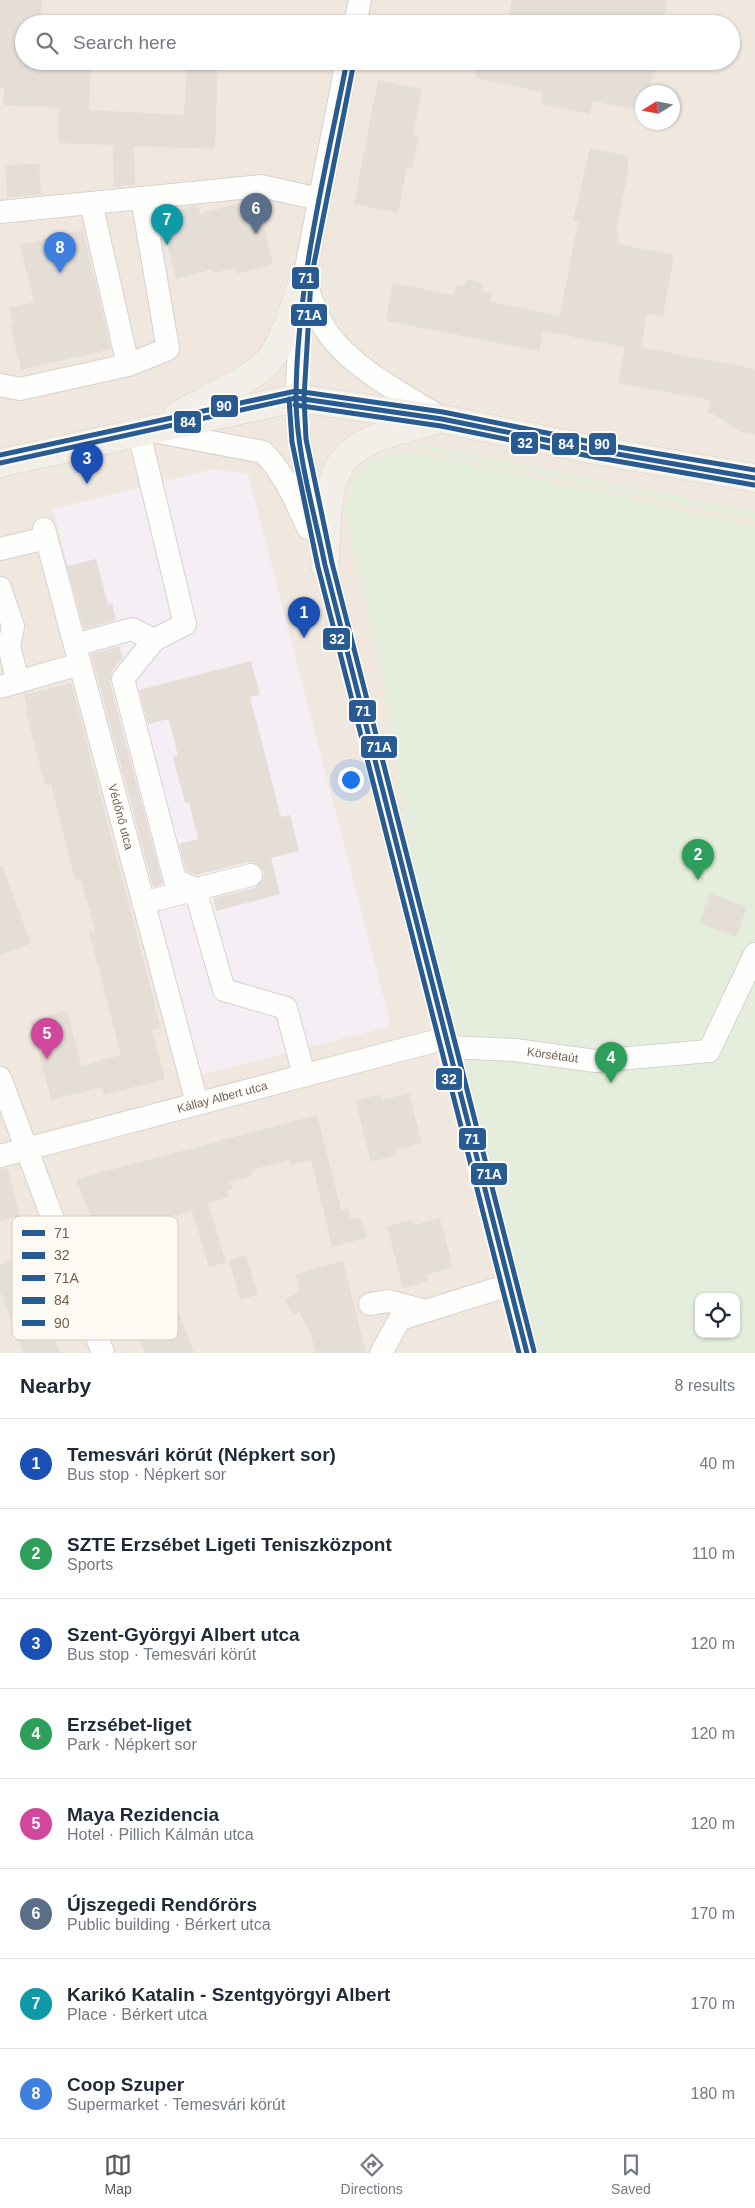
<!DOCTYPE html>
<meta charset="utf-8">
<style>
body{margin:0;font-family:Arial,sans-serif;background:#f2f2f3;color:#1f2937}
.controls{position:absolute;right:15px;bottom:15px;display:grid;overflow:hidden;border-radius:10px;box-shadow:0 1px 4px #0004}
.controls button{width:45px;height:45px;display:grid;place-items:center;padding:0;border:0;border-bottom:1px solid #e0e1e3;background:#fff;color:#1f2937;font:25px sans-serif}
.compass{position:absolute;left:635px;top:85px;width:45px;height:45px;border-radius:50%;background:#fff;box-shadow:0 1px 4px #0004;rotate:259deg}
.you{position:absolute;left:350px;top:779px;width:18px;height:18px;margin:-12px;border:4px solid #fff;border-radius:50%;background:#1a73e8;box-shadow:0 0 0 8px #1a73e833}
.badge{display:grid;place-items:center;width:32px;height:32px;border-radius:50%;background:#5a595c;color:#fff;font-size:16px;font-weight:700}
.pin{position:absolute;translate:-50% -41px;filter:drop-shadow(0 1px 2px #0008)}
.pin::after{content:'';position:absolute;top:26px;width:18px;height:15px;background:inherit;clip-path:polygon(0 0,100% 0,50% 100%)}
.list{margin:0;padding:0;list-style:none}
h2{display:flex;justify-content:space-between;align-items:center;height:65px;margin:0;padding:0 20px;font-size:21px}
h2 small{font-size:16px;font-weight:400;color:#747a83}
.list li{display:grid;grid-template-columns:32px 1fr auto;gap:15px;align-items:center;box-sizing:border-box;height:90px;padding:0 20px;border-top:1px solid #e0e1e3}
.list b{display:block;font-size:19px;white-space:nowrap}
.list p{margin:0;font-size:16px;white-space:nowrap;color:#747a83}
.list em{font-size:16px;font-style:normal;color:#747a83}
.icon{flex:none;width:28px;height:28px;fill:none;stroke:currentColor;stroke-width:2;stroke-linecap:round;stroke-linejoin:round}
.map{position:relative;flex:none;width:755px;height:1353px;overflow:hidden}
.search{position:absolute;background:#fff;box-shadow:0 1px 4px #0004;left:15px;right:15px;top:15px;height:55px;display:flex;align-items:center;gap:12px;box-sizing:border-box;padding:0 18px;border-radius:28px;color:#747a83;font-size:19px}
.sheet{height:785px;background:#fff}
nav{display:flex;justify-content:space-around;align-items:center;box-sizing:border-box;height:70px;border-top:1px solid #e0e1e3;background:#fff;font-size:14px;color:#747a83}
nav a{display:grid;justify-items:center;gap:2px}
nav .on{color:#5a595c}
.map>svg:first-child{display:block}
.residential{fill:#f0e8df;fill-rule:evenodd}
.education{fill:#f5eef4}
.green{fill:#e5eedc;fill-rule:evenodd}
.building{fill:#e4ded7}
.lines{fill:none;stroke-linecap:round;stroke-linejoin:round}
.minor-casing{stroke:#d7d2ce;stroke-width:24}
.major-casing{stroke:#d9d2cd;stroke-width:29}
.minor{stroke:#fefefd;stroke-width:22}
.major{stroke:#f2efe8;stroke-width:28}
.bus-1-casing{stroke:#fdfaf3;stroke-width:9}
.bus-2-casing{stroke:#fdfaf3;stroke-width:9}
.bus-3-casing{stroke:#fdfaf3;stroke-width:9}
.bus-4-casing{stroke:#fdfaf3;stroke-width:9}
.bus-5-casing{stroke:#fdfaf3;stroke-width:9}
.bus-1{stroke:#275b91;stroke-width:5}
.bus-2{stroke:#275b91;stroke-width:5}
.bus-3{stroke:#275b91;stroke-width:5}
.bus-4{stroke:#275b91;stroke-width:5}
.bus-5{stroke:#275b91;stroke-width:5}
.labels{text-anchor:middle;stroke-width:4.5;stroke-linejoin:round;paint-order:stroke}
.street-label{font-size:12px;fill:#746052;stroke:#fdfaf3}
.key{fill:#fdfaf3;stroke:#d4ccc3;stroke-width:1}
.key-label{font-size:14px;fill:#746052}
.line-badge{stroke:#fdfaf3;stroke-width:2}
.badge-label{font-size:14px;text-anchor:middle;font-weight:bold;fill:#fff}
</style>
<div class="map">
<svg width="755" height="1353" viewBox="0 0 755 1353">
<rect width="100%" height="100%" fill="#f8f5f0"/>
<!-- residential -->
<path class="residential" d="M0,0H755V1353H0ZM24,24H731V61H24ZM642,92H672V122H642ZM699,1297H736V1334H699Z"/>
<!-- education -->
<path class="education" d="M213,469L248,474L391,1026L200,1075L53,509Z"/>
<!-- green -->
<path class="green" d="M422,444L755,512V520L426,451L419,446Z
M395,454H420L755,526V1353H537L413,869L384,685L345,509L353,481L372,460ZM699,1297H736V1334H699Z"/>
<!-- building -->
<path class="building" d="M0,0H42L41,24H24V61H91L89,110L184,115L187,61H218L215,149L134,146L135,185L114,187L113,145L58,143L59,108L3,105L4,89L0,88Z
M512,0H668L663,24H507Z
M478,61H656L649,92H642V111L593,101L590,114L540,104L543,92L475,78Z
M378,80L422,89L413,135L419,136L412,169L407,168L398,213L354,204Z
M590,148L629,156L627,167H629L616,230H619L617,244L674,255L663,316L647,314L641,347L755,369V434L741,432L715,415L707,413L710,400L618,383L625,347L543,331L540,351L386,321L393,283L454,295L456,285L464,286L466,279L483,283L481,291L492,293L490,302L560,316L578,222L573,221Z
M39,164L41,195L7,197L5,165Z
M251,200H257L273,264L236,274L234,268L214,273L213,269L176,279L159,215L198,205L200,214Z
M83,230L111,349L21,370L10,325L13,324L9,308L34,302L20,245Z
M96,559L108,604L112,603L116,620L84,629L67,566Z
M119,646L123,658L112,671L110,682L163,884L153,887L91,654Z
M251,661L260,695L250,697L281,817L290,815L299,851L271,858L280,894L216,911L213,898L255,888L263,879L264,871L255,863L248,862L197,875L186,871L179,844L198,839L189,802L185,803L173,757L178,756L169,719L148,724L139,690Z
M71,683L161,1028L152,1030L165,1079L104,1095L102,1087L51,1100L30,1020L67,1011L81,1066L121,1055L89,932L95,931L81,879L75,880L51,784L45,785L26,712L28,711L24,695Z
M0,866H2L31,943L0,955Z
M710,893L747,907L736,937L699,923Z
M409,1093L422,1143L395,1150L397,1155L371,1162L355,1101L381,1094L382,1100Z
M317,1115L341,1210L348,1208L351,1219L360,1217L367,1238L332,1247L311,1160L290,1165L289,1160L251,1170L252,1176L230,1182L232,1189L227,1191L229,1197L208,1203L226,1262L209,1267L192,1211L130,1228L154,1286L167,1281L194,1353H145L76,1179Z
M8,1168L20,1216L0,1221V1169Z
M440,1218L453,1267L426,1275L428,1281L403,1288L387,1226L412,1220L414,1225Z
M246,1255L258,1295L240,1300L229,1260Z
M24,1256L60,1353H23L0,1291V1265Z
M343,1261L366,1353H316L310,1332L299,1312L294,1315L285,1300L299,1291L296,1274Z"/>
<g class="lines">
<defs>
<g id="minor">
<path d="M355,24L360,0"/>
<path d="M347,61L304,278L296,398L299,440L325,565L527,1353"/>
<path d="M91,203L128,365"/>
<path d="M0,212L261,186L319,199"/>
<path d="M307,287C314,306 321,327 335,342C360,372 408,397 441,418"/>
<path d="M0,385L20,389L128,365L168,349L142,198"/>
<path d="M153,431L263,452C285,474 295,500 308,528"/>
<path d="M139,433L185,624L154,640L123,679L175,880L195,889L224,990L286,1008L304,1075"/>
<path id="s1" d="M44,529L197,1103"/>
<path d="M0,549L46,538"/>
<path d="M0,588L13,626L9,646L18,682"/>
<path d="M75,645L132,629L154,640"/>
<path d="M0,687L80,664"/>
<path d="M143,903L251,875"/>
<path id="s2" d="M448,1047L515,1050L595,1061L709,1051L755,954"/>
<path d="M0,1078L103,1353"/>
<path id="s3" d="M0,1156L446,1038"/>
<path d="M370,1304L389,1301L425,1311"/>
<path d="M381,1353L400,1319L509,1285"/>
</g>
<path id="major" d="M178,415C201,402 256,378 270,359C286,339 295,302 304,278
M0,463L296,398L442,419L600,451L755,478
M325,565C327,536 324,485 343,461C361,437 406,429 433,421"/>
</defs>
<!-- minor casing -->
<use href="#minor" class="minor-casing"/>
<!-- major casing -->
<use href="#major" class="major-casing"/>
<!-- minor -->
<use href="#minor" class="minor"/>
<!-- major -->
<use href="#major" class="major"/>
<defs>
<path id="bus-1" d="M347,61C325,172 297,284 296,397C296,452 314,511 325,565L527,1353"/>
<path id="bus-2" d="M289,399L292,442L318,567L519,1353
M295,405L441,426L599,458L754,485"/>
<path id="bus-3" d="M354,62L311,279L304,398L306,439L332,563L534,1351"/>
<path id="bus-4" d="M0,463L296,398L442,419L600,451L755,478"/>
<path id="bus-5" d="M0,455L296,391L443,412L601,444L755,470"/>
</defs>
<!-- bus-1 casing -->
<use href="#bus-1" class="bus-1-casing"/>
<!-- bus-2 casing -->
<use href="#bus-2" class="bus-2-casing"/>
<!-- bus-3 casing -->
<use href="#bus-3" class="bus-3-casing"/>
<!-- bus-4 casing -->
<use href="#bus-4" class="bus-4-casing"/>
<!-- bus-5 casing -->
<use href="#bus-5" class="bus-5-casing"/>
<!-- bus-1 -->
<use href="#bus-1" class="bus-1"/>
<!-- bus-2 -->
<use href="#bus-2" class="bus-2"/>
<!-- bus-3 -->
<use href="#bus-3" class="bus-3"/>
<!-- bus-4 -->
<use href="#bus-4" class="bus-4"/>
<!-- bus-5 -->
<use href="#bus-5" class="bus-5"/>
</g>
<g class="labels">
<!-- street labels -->
<g class="street-label">
<text dy="4" stroke="none"><textPath href="#s1" startOffset="298">Védőnő utca</textPath></text>
<text dy="4" stroke="none"><textPath href="#s2" startOffset="105">Körsétaút</textPath></text>
<text dy="4" stroke="none"><textPath href="#s3" startOffset="230">Kállay Albert utca</textPath></text>
</g>
</g>
<!-- legend -->
<rect x="12" y="1216" width="166" height="124" rx="8" class="key"/>
<rect x="22" y="1230" width="23" height="6" fill="#275b91"/>
<rect x="22" y="1252" width="23" height="7" fill="#275b91"/>
<rect x="22" y="1275" width="23" height="6" fill="#275b91"/>
<rect x="22" y="1297" width="23" height="7" fill="#275b91"/>
<rect x="22" y="1320" width="23" height="6" fill="#275b91"/>
<g class="key-label">
<text x="54" y="1238">71</text>
<text x="54" y="1260">32</text>
<text x="54" y="1283">71A</text>
<text x="54" y="1305">84</text>
<text x="54" y="1328">90</text>
</g>
<g class="line-badge">
<rect x="291" y="266" width="29" height="24" rx="5" fill="#275b91"/>
<rect x="290" y="303" width="38" height="24" rx="5" fill="#275b91"/>
<rect x="210" y="394" width="29" height="24" rx="5" fill="#275b91"/>
<rect x="173" y="410" width="29" height="24" rx="5" fill="#275b91"/>
<rect x="510" y="431" width="29" height="24" rx="5" fill="#275b91"/>
<rect x="551" y="432" width="29" height="24" rx="5" fill="#275b91"/>
<rect x="588" y="432" width="29" height="24" rx="5" fill="#275b91"/>
<rect x="322" y="627" width="29" height="24" rx="5" fill="#275b91"/>
<rect x="348" y="699" width="29" height="24" rx="5" fill="#275b91"/>
<rect x="360" y="735" width="38" height="24" rx="5" fill="#275b91"/>
<rect x="435" y="1067" width="28" height="24" rx="5" fill="#275b91"/>
<rect x="458" y="1127" width="29" height="24" rx="5" fill="#275b91"/>
<rect x="470" y="1162" width="38" height="24" rx="5" fill="#275b91"/>
</g>
<g class="badge-label">
<text x="306" y="283">71</text>
<text x="309" y="320">71A</text>
<text x="224" y="411">90</text>
<text x="188" y="427">84</text>
<text x="525" y="448">32</text>
<text x="566" y="449">84</text>
<text x="602" y="449">90</text>
<text x="337" y="644">32</text>
<text x="363" y="716">71</text>
<text x="379" y="752">71A</text>
<text x="449" y="1084">32</text>
<text x="472" y="1144">71</text>
<text x="489" y="1179">71A</text>
</g>
</svg>
<div class="controls">
<button><svg class="icon" aria-label="locate" viewBox="0 0 24 24"><circle cx="12" cy="12" r="6"/><path d="M12 2v4M12 18v4M2 12h4M18 12h4"/></svg></button>
</div>
<svg class="compass" viewBox="-18 -18 36 36"><path d="M0-13l5 13h-10z" fill="#e53935"/><path d="M0 13l5-13h-10z" fill="#747a83"/></svg>
<div class="you"></div>
<div class="pin badge" style="left:304px;top:638px;background:#1a4fb4">1</div>
<div class="pin badge" style="left:698px;top:880px;background:#2e9e5b">2</div>
<div class="pin badge" style="left:87px;top:484px;background:#1a4fb4">3</div>
<div class="pin badge" style="left:611px;top:1083px;background:#2e9e5b">4</div>
<div class="pin badge" style="left:47px;top:1059px;background:#d1479c">5</div>
<div class="pin badge" style="left:256px;top:234px;background:#5c6f8a">6</div>
<div class="pin badge" style="left:167px;top:245px;background:#0f9aa8">7</div>
<div class="pin badge" style="left:60px;top:273px;background:#3f7fe0">8</div>
<div class="search"><svg class="icon" aria-label="search" viewBox="0 0 24 24"><circle cx="10" cy="10" r="6"/><path d="M15 15l6 6"/></svg>Search here</div>
</div>
<section class="sheet">
<h2>Nearby<small>8 results</small></h2>
<ul class="list">
<li><span class="badge" style="background:#1a4fb4">1</span><div><b>Temesvári körút (Népkert sor)</b><p>Bus stop · Népkert sor</p></div><em>40 m</em></li>
<li><span class="badge" style="background:#2e9e5b">2</span><div><b>SZTE Erzsébet Ligeti Teniszközpont</b><p>Sports</p></div><em>110 m</em></li>
<li><span class="badge" style="background:#1a4fb4">3</span><div><b>Szent-Györgyi Albert utca</b><p>Bus stop · Temesvári körút</p></div><em>120 m</em></li>
<li><span class="badge" style="background:#2e9e5b">4</span><div><b>Erzsébet-liget</b><p>Park · Népkert sor</p></div><em>120 m</em></li>
<li><span class="badge" style="background:#d1479c">5</span><div><b>Maya Rezidencia</b><p>Hotel · Pillich Kálmán utca</p></div><em>120 m</em></li>
<li><span class="badge" style="background:#5c6f8a">6</span><div><b>Újszegedi Rendőrörs</b><p>Public building · Bérkert utca</p></div><em>170 m</em></li>
<li><span class="badge" style="background:#0f9aa8">7</span><div><b>Karikó Katalin - Szentgyörgyi Albert</b><p>Place · Bérkert utca</p></div><em>170 m</em></li>
<li><span class="badge" style="background:#3f7fe0">8</span><div><b>Coop Szuper</b><p>Supermarket · Temesvári körút</p></div><em>180 m</em></li>
</ul>
</section>
<nav>
<a class="on"><svg class="icon" aria-label="map" viewBox="0 0 24 24"><path d="M3 6l6-2 6 2 6-2v14l-6 2-6-2-6 2zM9 4v14M15 6v14"/></svg>Map</a>
<a><svg class="icon" aria-label="directions" viewBox="0 0 24 24"><path d="M12 3l9 9-9 9-9-9zM9 14v-3h6M13 9l2 2-2 2"/></svg>Directions</a>
<a><svg class="icon" aria-label="saved" viewBox="0 0 24 24"><path d="M7 4h10v16l-5-4-5 4z"/></svg>Saved</a>
</nav>
